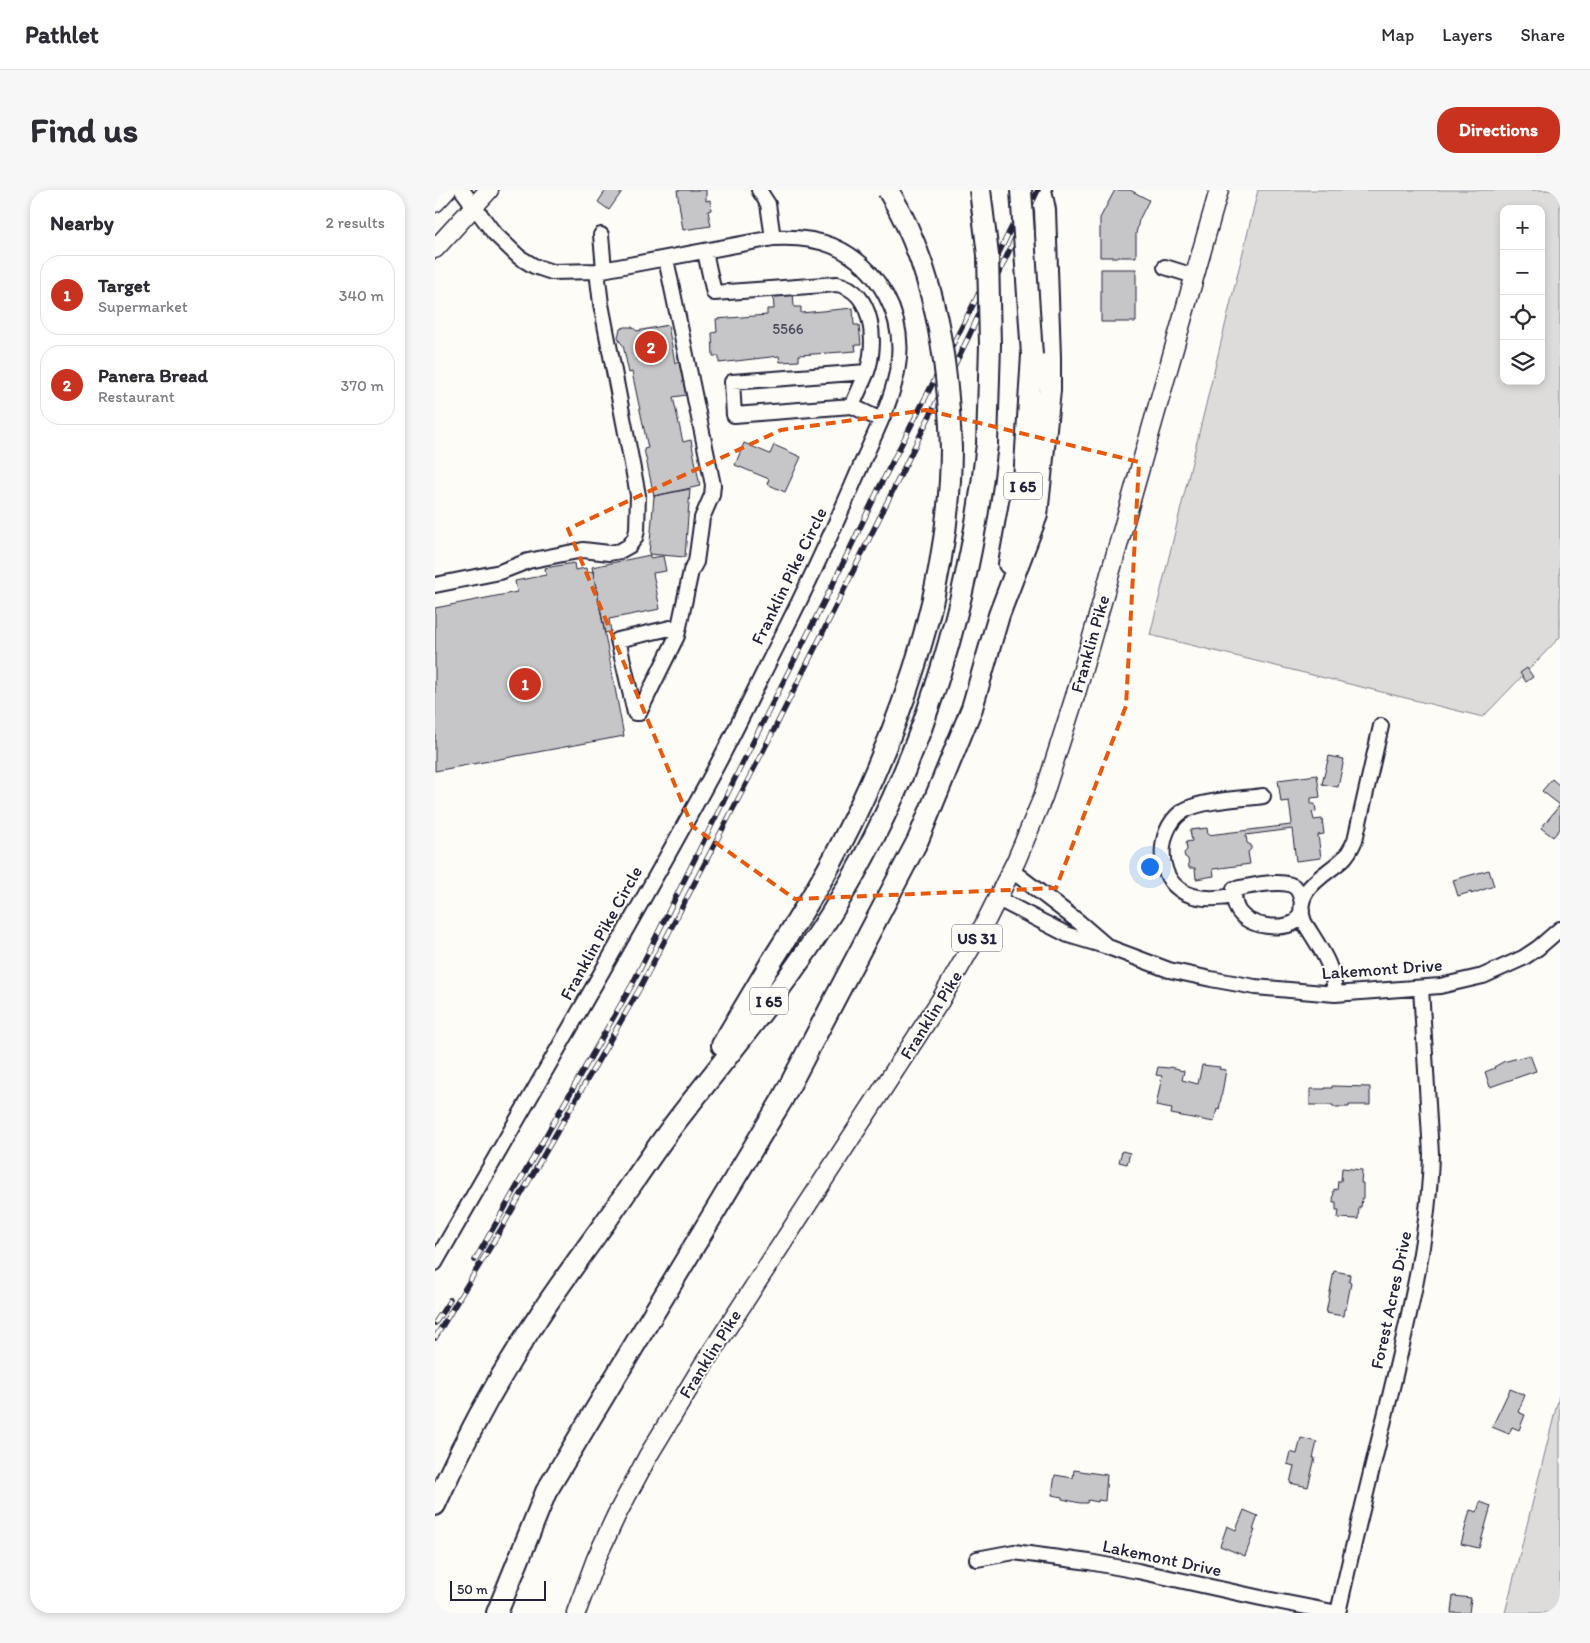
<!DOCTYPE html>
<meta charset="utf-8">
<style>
body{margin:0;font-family:Itim,sans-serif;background:#f7f7f7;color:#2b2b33}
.controls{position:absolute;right:15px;top:15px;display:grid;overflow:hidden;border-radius:10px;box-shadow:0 2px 8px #0003}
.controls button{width:45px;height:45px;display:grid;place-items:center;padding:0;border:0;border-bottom:1px solid #e1e1e2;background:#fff;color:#2b2b33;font:25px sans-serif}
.scale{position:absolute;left:15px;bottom:12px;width:96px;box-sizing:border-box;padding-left:5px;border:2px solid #22223b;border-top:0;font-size:14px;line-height:18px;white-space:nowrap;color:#22223b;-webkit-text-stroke:4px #fdfcf7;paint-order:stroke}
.you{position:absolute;left:714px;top:676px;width:18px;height:18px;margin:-12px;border:4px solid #fff;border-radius:50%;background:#1a73e8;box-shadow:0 0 0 8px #1a73e833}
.badge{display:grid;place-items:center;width:32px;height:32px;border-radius:50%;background:#c8321e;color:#fff;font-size:16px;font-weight:700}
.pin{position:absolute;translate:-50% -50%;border:2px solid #fff;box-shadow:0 1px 5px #0006}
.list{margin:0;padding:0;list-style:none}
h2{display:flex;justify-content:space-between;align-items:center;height:65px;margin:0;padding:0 20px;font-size:21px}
h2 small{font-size:16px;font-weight:400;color:#7c7c81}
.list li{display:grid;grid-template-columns:32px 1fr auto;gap:15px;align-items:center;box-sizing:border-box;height:80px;margin:0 10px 10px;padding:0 10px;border:1px solid #e1e1e2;border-radius:20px}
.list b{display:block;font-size:19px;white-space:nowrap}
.list p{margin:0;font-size:16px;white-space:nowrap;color:#7c7c81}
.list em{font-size:16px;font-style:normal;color:#7c7c81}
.icon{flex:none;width:28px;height:28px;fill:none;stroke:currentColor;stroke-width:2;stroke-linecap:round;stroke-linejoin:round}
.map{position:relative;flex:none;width:1125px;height:1423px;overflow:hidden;border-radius:20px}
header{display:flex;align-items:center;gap:30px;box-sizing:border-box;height:70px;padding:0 25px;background:#fff;border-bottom:1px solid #e1e1e2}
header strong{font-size:24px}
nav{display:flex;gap:28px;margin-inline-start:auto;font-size:18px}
.intro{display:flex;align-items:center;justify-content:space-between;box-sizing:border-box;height:120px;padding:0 30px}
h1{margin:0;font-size:35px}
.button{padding:12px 22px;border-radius:20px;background:#c8321e;color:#fff;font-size:18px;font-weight:700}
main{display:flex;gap:30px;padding:0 30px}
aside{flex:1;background:#fff;border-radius:20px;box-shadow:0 2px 8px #0003}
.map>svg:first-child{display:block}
.green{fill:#dddcdb;stroke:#807f8b;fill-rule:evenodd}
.building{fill:#c6c6c8;stroke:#22223b}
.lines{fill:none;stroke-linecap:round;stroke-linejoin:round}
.minor-casing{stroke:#22223b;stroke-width:18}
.major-casing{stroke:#22223b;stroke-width:21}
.highway-casing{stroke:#22223b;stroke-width:24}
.minor{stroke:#fdfcf7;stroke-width:14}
.major{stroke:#fdfcf7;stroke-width:18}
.highway{stroke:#fdfcf7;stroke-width:20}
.rail-casing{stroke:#22223b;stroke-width:5.5}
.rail{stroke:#fdfcf7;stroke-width:4;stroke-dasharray:11;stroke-linecap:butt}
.highway-bridge-casing{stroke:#22223b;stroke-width:24;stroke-linecap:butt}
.highway-bridge{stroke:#fdfcf7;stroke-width:20}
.marked{fill:none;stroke:#e8590c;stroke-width:4;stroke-dasharray:10 6;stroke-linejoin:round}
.labels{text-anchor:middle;stroke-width:4;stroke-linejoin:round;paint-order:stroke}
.number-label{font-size:15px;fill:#4b4b5e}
.shield{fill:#fdfcf7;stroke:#646373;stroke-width:1}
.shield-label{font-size:16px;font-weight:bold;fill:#22223b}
.street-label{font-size:18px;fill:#22223b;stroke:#fdfcf7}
</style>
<header>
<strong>Pathlet</strong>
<nav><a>Map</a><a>Layers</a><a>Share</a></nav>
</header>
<div class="intro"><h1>Find us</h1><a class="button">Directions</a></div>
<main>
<aside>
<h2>Nearby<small>2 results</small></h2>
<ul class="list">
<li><span class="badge">1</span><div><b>Target</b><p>Supermarket</p></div><em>340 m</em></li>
<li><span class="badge">2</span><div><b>Panera Bread</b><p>Restaurant</p></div><em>370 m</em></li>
</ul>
</aside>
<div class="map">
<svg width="1125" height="1423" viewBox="0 0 1125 1423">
<rect width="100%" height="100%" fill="#fdfcf7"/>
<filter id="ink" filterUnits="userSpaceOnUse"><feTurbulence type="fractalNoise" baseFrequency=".02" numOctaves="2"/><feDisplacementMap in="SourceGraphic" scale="10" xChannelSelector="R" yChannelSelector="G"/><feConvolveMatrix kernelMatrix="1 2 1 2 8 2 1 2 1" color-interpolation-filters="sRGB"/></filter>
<g filter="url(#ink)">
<!-- green -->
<path class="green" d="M823,0H1125V447L1048,527L715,445ZM1069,19H1106V191H1069Z
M1125,1202V1423H1070Z"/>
<!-- building -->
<path class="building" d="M171,0H188L174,20L163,12Z
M242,0H271V11L275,10L276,20L273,21L276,36L248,40Z
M680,0H695L714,10L704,30L701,44V67H665V28Z
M666,79H701V132H666Z
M358,101L359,117H366V123L418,118L419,135H424L426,155H420L421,161L364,165V171L345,172L344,166L284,173V166H278L277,143L282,142L281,129L332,125V119H339L338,102Z
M233,135L240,173L244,172L251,205L238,207L248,252L256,250L265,296L219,306L209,259L213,258L197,182L194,183L188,155L185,152L183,147L185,139L190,137H197L202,141Z
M309,253L335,264L339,255L366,267L350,302L332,294L334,289L300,275Z
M255,299L250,367L214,364L219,306Z
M215,365V368L228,366L231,381L218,383L225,419L174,429L176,442L170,443L157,377Z
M139,373L140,380L151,378L152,383L158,381L189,546L0,581V418L82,402L80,391L111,385L110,378Z
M1092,478L1098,487L1091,492L1085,483Z
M894,566L909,569L903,597L887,594Z
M882,585L885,607L876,608V614H880L881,621L877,622L879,630L887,629L889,644L883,645L886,668L861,671L857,639L811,645L812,653L816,655V659L813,662L815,674L778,679L779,686L761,689L760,678H754L753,669L750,667L749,663L752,660L751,652L757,651L755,640L772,638L773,645L856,635L857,633L854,611L846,612L843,590Z
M1117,589L1125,596V639L1118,647L1106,638L1125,615L1107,601Z
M1054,680L1059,696L1036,704V702L1023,706L1018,690Z
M1095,865L1101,881L1055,897L1050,882L1060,878L1059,877L1068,872Z
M767,875L785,877L784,879L791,880L784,920L782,919L779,932L736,924L737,919L721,916L727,886L721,885L723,877L734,878L735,877L744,879V880L749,881L747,890L763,894Z
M897,896L935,897V915H914V917H898V915H875V899H890V898H897Z
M687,961L695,963L692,974L684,972Z
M907,978L927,980L926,993H928V1008H927L926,1017H924L923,1029L903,1028L904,1020H901V1012H898L899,999L902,1000L903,991H906Z
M899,1081L915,1084L914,1092L916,1093L911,1119H909L908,1126L891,1123Z
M1075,1199L1090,1205L1083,1222L1090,1225L1084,1240L1077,1237L1074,1244L1057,1237Z
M866,1248L882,1252L878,1268H880L873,1297L855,1293L859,1276L852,1274L855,1262L862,1264Z
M639,1280L672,1285L670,1311L663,1310V1312L653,1310L652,1313H645L627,1309V1307L617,1305L620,1285L638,1288Z
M1045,1312L1056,1316L1044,1358L1026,1354L1035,1320L1042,1322Z
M809,1320L823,1326L818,1340H820L810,1366L785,1356L792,1336L801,1340Z
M1018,1406L1036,1408L1034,1423H1016Z"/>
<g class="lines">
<defs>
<path id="minor" d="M324,0L333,14L338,48
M166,45L169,79
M270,62L279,103L402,94C439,101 442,154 432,182L297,192L299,225L417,216L446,230
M231,69L278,295L277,305L267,328L261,372L256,381L242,446L204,523H200L183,450L244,436
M730,77L759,86
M417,216L432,182
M0,395L65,382L93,371L148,360L174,363L185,361L194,356L200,348L202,340L203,305L166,114L162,81
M799,706C782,709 759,711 744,699C719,681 724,634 750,620C769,610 807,609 828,606
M563,709L633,745L673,757L644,732L576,680
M867,720L862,731C847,741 815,737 804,722C799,715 799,707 799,699C813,697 850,687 861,698C865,702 866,708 867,713
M673,757L734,780L776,789L820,797L900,804L1005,796L1048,786L1088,768L1103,758L1125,739
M900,804C899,775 884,757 869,732C857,700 888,687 907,670C913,665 917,657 920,650L946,536
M0,1073C94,908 191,744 281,577C304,534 325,489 347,446C376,389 402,332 427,273C440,243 458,210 463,176C471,127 444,76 398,56C379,48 358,47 338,48L162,81L117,82L99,76L84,67L59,43L27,0
M542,1369L579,1362L654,1372L703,1381L826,1408L903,1423
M903,1423C919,1350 937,1278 955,1206C974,1126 994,1047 996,964L986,798"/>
<path id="major" d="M0,13L12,0
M0,59L54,0
M141,1423L161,1369L181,1326L213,1266L268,1175L505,811L549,735L581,671L608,607L642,500L784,0"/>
<path id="highway" d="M574,374L589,291L597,165
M287,855C303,828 319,801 335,774C359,736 383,699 403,660C467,536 515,399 516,259
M0,1315C30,1248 65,1184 106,1123C126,1093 148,1063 169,1034C194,999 217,963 243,929C295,862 351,796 396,724C484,582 534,420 552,254
M62,1423L111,1302L347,910L483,650L537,518L564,425L602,325L615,200V167L610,20L606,0"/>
</defs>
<!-- minor casing -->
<use href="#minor" class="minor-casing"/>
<!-- major casing -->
<use href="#major" class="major-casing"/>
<!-- highway casing -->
<use href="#highway" class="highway-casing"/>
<!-- minor -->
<use href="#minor" class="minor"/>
<!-- major -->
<use href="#major" class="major"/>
<!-- highway -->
<use href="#highway" class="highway"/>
<defs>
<path id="rail" d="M40,1070L198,793L331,526L398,394L445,296L536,119L595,0
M0,1133L15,1110
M0,1148L65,1041L205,798L340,538L401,416L533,148L603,0"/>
</defs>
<!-- rail casing -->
<use href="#rail" class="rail-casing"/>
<!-- rail -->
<use href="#rail" class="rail"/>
<defs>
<path id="highway-bridge" d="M453,0C500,78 513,169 516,259
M545,0L553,65L555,155L552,254
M586,0L597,165"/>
</defs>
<!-- highway-bridge casing -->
<use href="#highway-bridge" class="highway-bridge-casing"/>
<!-- highway-bridge -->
<use href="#highway-bridge" class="highway-bridge"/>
</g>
</g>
<!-- marked area -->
<path class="marked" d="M491,220L704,272L691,516L621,698L360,709L257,636L133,339L346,240Z"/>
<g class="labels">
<!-- number labels -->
<g class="number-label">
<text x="353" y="144">5566</text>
</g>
<!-- shield labels -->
<g class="shield">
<rect x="569" y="282.5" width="38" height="27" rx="4"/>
<rect x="517" y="734.5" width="50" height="27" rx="4"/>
<rect x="315" y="797.5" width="38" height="27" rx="4"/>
</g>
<g class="shield-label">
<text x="588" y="302">I 65</text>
<text x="542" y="754">US 31</text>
<text x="334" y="817">I 65</text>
</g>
<!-- street labels -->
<g class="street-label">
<text transform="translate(354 386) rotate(-64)" y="6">Franklin Pike Circle</text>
<text transform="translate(655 454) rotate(-74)" y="6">Franklin Pike</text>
<text transform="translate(166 743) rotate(-61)" y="6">Franklin Pike Circle</text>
<text transform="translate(947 779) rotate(-4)" y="6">Lakemont Drive</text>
<text transform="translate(496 825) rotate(-58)" y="6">Franklin Pike</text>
<text transform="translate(956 1110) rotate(-78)" y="6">Forest Acres Drive</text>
<text transform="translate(275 1164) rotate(-58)" y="6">Franklin Pike</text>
<text transform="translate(727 1368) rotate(12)" y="6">Lakemont Drive</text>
</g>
</g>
</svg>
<div class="controls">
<button>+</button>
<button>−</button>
<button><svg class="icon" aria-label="locate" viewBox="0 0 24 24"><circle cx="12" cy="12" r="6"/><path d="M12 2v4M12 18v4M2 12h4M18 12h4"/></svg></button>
<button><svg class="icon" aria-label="layers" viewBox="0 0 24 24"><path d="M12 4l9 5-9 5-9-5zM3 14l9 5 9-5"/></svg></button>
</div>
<div class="scale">50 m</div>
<div class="you"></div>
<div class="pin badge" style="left:90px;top:494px">1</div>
<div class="pin badge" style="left:216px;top:157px">2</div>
</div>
</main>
